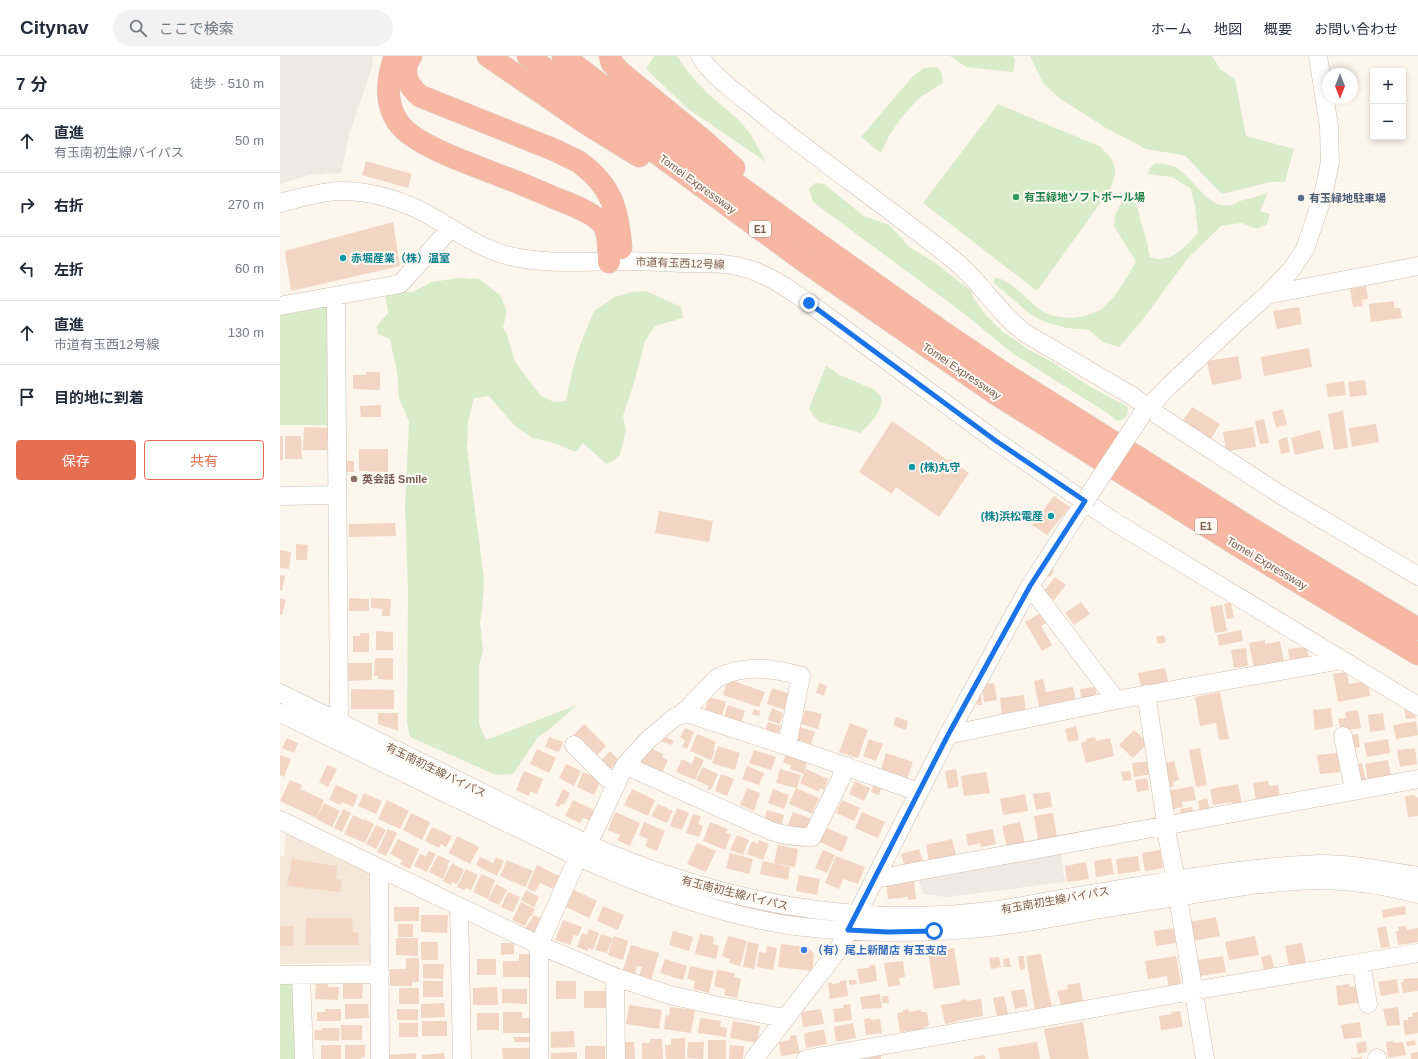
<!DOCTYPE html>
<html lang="ja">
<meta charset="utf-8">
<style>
body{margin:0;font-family:Helvetica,"Noto Sans JP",sans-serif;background:#f2f2f3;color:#1f2937}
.controls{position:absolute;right:12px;top:12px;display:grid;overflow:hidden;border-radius:4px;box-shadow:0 2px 6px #0003}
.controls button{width:36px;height:36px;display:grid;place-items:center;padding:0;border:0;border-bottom:1px solid #e0e1e3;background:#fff;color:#1f2937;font:20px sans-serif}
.compass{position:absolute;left:1042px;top:12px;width:36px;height:36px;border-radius:50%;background:#fff;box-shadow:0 2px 6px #0003;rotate:180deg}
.stop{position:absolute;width:12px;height:12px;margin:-9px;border:3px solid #1a73e8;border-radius:50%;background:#fff}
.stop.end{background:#1a73e8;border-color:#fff;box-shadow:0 1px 4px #0008}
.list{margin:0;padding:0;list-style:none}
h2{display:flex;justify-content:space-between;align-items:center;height:52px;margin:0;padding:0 16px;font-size:17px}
h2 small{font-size:13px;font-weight:400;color:#747a83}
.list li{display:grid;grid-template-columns:26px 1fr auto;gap:12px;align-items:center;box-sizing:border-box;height:64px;padding:0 16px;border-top:1px solid #e0e1e3}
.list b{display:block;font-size:15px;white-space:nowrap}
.list p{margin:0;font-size:13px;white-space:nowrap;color:#747a83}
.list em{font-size:13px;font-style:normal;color:#747a83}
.actions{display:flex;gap:8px;padding:12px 16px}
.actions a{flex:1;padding:9px 0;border:1px solid #e76f51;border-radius:4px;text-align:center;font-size:14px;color:#e76f51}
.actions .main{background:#e76f51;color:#fff}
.icon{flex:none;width:22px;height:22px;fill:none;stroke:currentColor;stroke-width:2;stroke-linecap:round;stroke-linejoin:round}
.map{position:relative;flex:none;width:1138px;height:1003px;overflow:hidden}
header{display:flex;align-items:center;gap:24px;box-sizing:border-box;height:56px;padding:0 20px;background:#fff;border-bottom:1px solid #e0e1e3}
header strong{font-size:19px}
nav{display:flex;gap:22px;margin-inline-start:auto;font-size:14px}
.search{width:280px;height:36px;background:#f2f2f3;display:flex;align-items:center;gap:10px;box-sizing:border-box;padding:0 14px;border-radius:22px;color:#747a83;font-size:15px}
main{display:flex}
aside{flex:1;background:#fff}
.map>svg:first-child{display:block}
.residential{fill:#f5e8da}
.industrial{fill:#efe9e4}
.green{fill:#d8ecc9}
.building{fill:#f3d5c3}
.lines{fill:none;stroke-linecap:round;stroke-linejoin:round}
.minor-casing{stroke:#d1beb0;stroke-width:19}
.highway-casing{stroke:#dad1cd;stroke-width:23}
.minor{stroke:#fff;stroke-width:18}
.highway{stroke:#f7b7a3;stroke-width:22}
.minor-bridge-casing{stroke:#d1beb0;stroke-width:19;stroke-linecap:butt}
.minor-bridge{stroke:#fff;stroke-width:18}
.route{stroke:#1a73e8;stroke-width:5}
.leisure-dot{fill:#2e9e5b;stroke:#fffaf3;stroke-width:1.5}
.service-dot{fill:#5c6f8a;stroke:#fffaf3;stroke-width:1.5}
.culture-dot{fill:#0f9aa8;stroke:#fffaf3;stroke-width:1.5}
.education-dot{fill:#8d6e63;stroke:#fffaf3;stroke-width:1.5}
.shop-dot{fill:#3f7fe0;stroke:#fffaf3;stroke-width:1.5}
.labels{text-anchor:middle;stroke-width:4;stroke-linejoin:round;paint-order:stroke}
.shield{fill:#fffaf3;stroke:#a28b7f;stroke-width:1}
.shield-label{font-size:10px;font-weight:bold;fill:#7a5c4d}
.street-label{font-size:11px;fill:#7a5c4d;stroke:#fffaf3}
.leisure-label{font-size:11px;font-weight:bold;fill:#27864d;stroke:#fffaf3;text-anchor:start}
.service-label{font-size:11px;font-weight:bold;fill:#4e5e75;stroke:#fffaf3;text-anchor:start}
.culture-label{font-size:11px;font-weight:bold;fill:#0d838f;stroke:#fffaf3;text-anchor:start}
.education-label{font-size:11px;font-weight:bold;fill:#785e54;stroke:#fffaf3;text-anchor:start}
.shop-label{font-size:11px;font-weight:bold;fill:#366cbe;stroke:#fffaf3;text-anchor:start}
</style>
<header>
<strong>Citynav</strong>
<div class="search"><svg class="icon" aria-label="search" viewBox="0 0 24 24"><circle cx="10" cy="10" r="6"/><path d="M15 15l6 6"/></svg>ここで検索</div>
<nav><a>ホーム</a><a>地図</a><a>概要</a><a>お問い合わせ</a></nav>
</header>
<main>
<aside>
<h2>7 分<small>徒歩 · 510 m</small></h2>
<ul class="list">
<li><svg class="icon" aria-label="ahead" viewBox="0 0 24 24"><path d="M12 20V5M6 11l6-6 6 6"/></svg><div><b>直進</b><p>有玉南初生線バイパス</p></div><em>50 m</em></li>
<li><svg class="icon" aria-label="right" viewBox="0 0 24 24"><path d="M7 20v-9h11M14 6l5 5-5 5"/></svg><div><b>右折</b></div><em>270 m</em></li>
<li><svg class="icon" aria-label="left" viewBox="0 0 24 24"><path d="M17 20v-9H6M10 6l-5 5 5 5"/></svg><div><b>左折</b></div><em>60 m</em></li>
<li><svg class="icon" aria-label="ahead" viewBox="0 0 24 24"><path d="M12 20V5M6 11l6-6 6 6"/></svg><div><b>直進</b><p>市道有玉西12号線</p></div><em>130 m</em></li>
<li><svg class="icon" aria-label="arrive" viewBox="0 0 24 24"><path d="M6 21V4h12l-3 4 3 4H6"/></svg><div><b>目的地に到着</b></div></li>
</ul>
<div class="actions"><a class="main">保存</a><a>共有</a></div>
</aside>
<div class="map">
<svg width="1138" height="1003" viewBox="0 0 1138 1003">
<rect width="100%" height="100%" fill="#fdf6ec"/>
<!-- residential -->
<path class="residential" d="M6,774L98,818V906L0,908V800H4Z"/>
<!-- industrial -->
<path class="industrial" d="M0,0H93L92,11L69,79L61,117L30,119L0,128Z
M780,794L785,826L668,841L643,838L637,818Z"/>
<!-- green -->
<path class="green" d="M374,0H397L408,16L427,37L460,65L471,79L486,106L407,52L366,13Z
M670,0H733L735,4L733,16L686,11Z
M750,0H932L940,13L955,23L966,80L1014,93L1005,126H990L942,138L905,100L896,98L866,93L826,72L778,41L763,27Z
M657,11L662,18L663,27L639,42L622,61L610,78L601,97L581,81L633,20L644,12Z
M718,48L819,90C836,106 840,112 829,135L757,235L643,147Z
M876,107C882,108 889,108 895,111C914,121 928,155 952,149C955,148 958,146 960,145C972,141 975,143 987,136L986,142L980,155L990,158L987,168L977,173L961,167L941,170L908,202L861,266L839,291L823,286L809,274L787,272L765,266L750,258L714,227V221C732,225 744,241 758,252C774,264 796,264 813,257C817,255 822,254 824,251C835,242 848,219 856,206L834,170L835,159L844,142L849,138L857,149L861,167L866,182L870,201C890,209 906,190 918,177L915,149L911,133L892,121L868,118L870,112Z
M535,127L544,128L584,160L609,169L619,179L629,191L654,206L691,235L694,243L705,258L722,275L748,293L774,307L809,330L848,351L847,360L842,364L837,365L827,357L732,297L686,259L533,146L529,133Z
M179,222L199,223L220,239L227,255L223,272L227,278L235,306L261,340L274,346L286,345L293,312L300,289L314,255L335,241L352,236L366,235L401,251L403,262L375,270L365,285L354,327L343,360L346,375L340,399L333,405L326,408L303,387L296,396L274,387L252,382L233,368L209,340L194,342L188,366L187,392L204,523L202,555L200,565L203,595L199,610V668L206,684L297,649L271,672L258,681L233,718L216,719L130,681L127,667L128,534L125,451L129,366L119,342L117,316L110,283L98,278L97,270L108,257L105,236H133L151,226Z
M49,251L58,369H0V259Z
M546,310L560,319L595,334L602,342C600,359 592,365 581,377L540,366L533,359L529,352Z
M0,924H10L17,933V1003H0Z"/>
<!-- building -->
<path class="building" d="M86,105L132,118L128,132L82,119Z
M113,166L120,210L11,235L5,195Z
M1086,230L1088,243L1082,244L1083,250L1073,251L1070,233Z
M1114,245V252H1120L1122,262L1091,266L1089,248Z
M1019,251L1022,268L997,273L993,255Z
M1029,292L1032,311L984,320L981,301Z
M958,300L962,323L932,329L927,305Z
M86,316H100V334L73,333V319H86Z
M1085,324L1087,339L1070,341L1068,326Z
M1064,325L1066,339L1048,341L1046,328Z
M101,349V361H81L80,350Z
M912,351L940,368L930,384L902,366Z
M1003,353L1007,369L996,371L992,356Z
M1063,355L1068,392L1054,394L1048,358Z
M984,363L989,387L980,388L975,365Z
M612,365L669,405L670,403L689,417L659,461L616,431L612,438L579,416Z
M1096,368L1099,386L1072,391L1069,372Z
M24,371L48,372L47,394H23Z
M973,371L976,391L946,395L943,376Z
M1040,374L1044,392L1015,399L1011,382Z
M0,380H3V404H0Z
M5,380H21L22,403H5Z
M1007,381L1010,396L1001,398L998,384Z
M79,393H108V416L79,415Z
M64,405H74V416H64Z
M774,440L790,451L767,479L752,469Z
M379,455L433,465L429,486L375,477Z
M115,467L116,480L69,481V468Z
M16,488L28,489L27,504H16Z
M0,494L11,496L9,513L0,512Z
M769,511L774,515L770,521L765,518Z
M0,519L5,520L2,535L0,534Z
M775,521L786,529L774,544L763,536Z
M0,542L6,544L2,559H0Z
M69,542L89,543V555H69Z
M91,542L111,543L110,560H102V553L91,552Z
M801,546L810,558L794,569L785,557Z
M951,546L954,562L947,563L944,548Z
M942,549L947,575L935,577L930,551Z
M761,557L766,567L761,570L772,589L762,595L745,566Z
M961,574L963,585L939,590L937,579Z
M96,575L113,576V594H96Z
M80,577H89V596H73V580H80Z
M884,579L886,586L878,588L876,581Z
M985,584V588L1000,585L1004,607L974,612L969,587Z
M1027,591L1029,605L1010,607L1008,593Z
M966,592L968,610L954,612L951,594Z
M95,602H113V624L98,623V620H94Z
M66,607H92V624L67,625Z
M885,612L889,631L862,636L858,617Z
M1067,616L1069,628L1081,626L1089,632L1090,640L1058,646L1053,618Z
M448,623L485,636L479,651L443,639Z
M763,623L766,636L793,631L797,649L760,656L754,625Z
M539,627L547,630L544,640L536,637Z
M714,627L717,644L704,646L702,628Z
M815,631L818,644L802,647L800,633Z
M492,632L510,638L505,654L487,648Z
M71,633L114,634V653H71Z
M940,636L949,683L939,684L936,667L920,670L915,641Z
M696,639H701L702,649H697Z
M744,639L746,659L722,662L720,642Z
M429,641L446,646L441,663L424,657Z
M448,649L465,655L461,667L444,661Z
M492,652L503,657L500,668L488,664Z
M1051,652L1053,671L1035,674L1033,654Z
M1124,652H1129L1134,654L1136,662L1126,663Z
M474,653L480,655L479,660L472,658Z
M525,654L542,658L538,673L521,668Z
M1078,654L1081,672L1061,675L1058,663L1066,662L1065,656Z
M98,657H118V675L98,668Z
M1103,657L1105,674L1090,676L1088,659Z
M616,661L628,665L626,674L613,669Z
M1136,665L1138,679L1116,683L1113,669Z
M488,666L501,670L497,682L484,677Z
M570,667L588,674L578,702L559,696Z
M304,668L326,690L315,701L293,680Z
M796,670L799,684L788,686L785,673Z
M520,671L535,676L531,688L516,683Z
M405,672L414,676L407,693L402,691L405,684L400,681Z
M854,674L868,687L853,702L839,689Z
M417,678L436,686L433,694L435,695L431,704L410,695Z
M1078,678L1080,691L1067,693L1065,680Z
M383,680L394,685L392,689L381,685Z
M269,681L283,686L279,696L265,691Z
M815,681L816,685L830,682L834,700L806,707L801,687L807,685L806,683Z
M7,682L18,687L14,697L2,692Z
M589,683L603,688L596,705L583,700Z
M1108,683L1110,697L1087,701L1084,687Z
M438,690L460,697L455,714L432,707Z
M368,691L383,698L382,701L388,704L381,719L357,708Z
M920,692L927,729L916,731L909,694Z
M1135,692L1137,708L1120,711L1117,694Z
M257,693L276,702L269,717L250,708Z
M474,694L496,701L491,714L469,707Z
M330,695L339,704L328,716L318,707Z
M506,697L528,704L524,718L510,713L511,709L503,707Z
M606,697L633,706L627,723L601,714Z
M1058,697L1060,716L1040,718L1037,699Z
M0,699L11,703L4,721L0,719Z
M415,700L424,704L415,724L396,716L402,703L412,708Z
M1108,704L1111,721L1088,725L1085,708Z
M871,705L872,718L854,721L852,707Z
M894,705L899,724L893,726L894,730L886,732L881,708Z
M1082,707L1086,725L1075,726L1072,709Z
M286,708L301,715L294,730L279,722Z
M47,709L57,713L48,731L39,726Z
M467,710L484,717L479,729L462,723Z
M423,711L438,718L431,734L427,733L429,730L416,724Z
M500,713L521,719L517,732L496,727Z
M526,713L548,723L544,734L540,732L539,736L520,727Z
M676,713L679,730L668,733L665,715Z
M244,715L263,723L257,738L250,735L249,740L236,734Z
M850,715L852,724L843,725L841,716Z
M303,716L321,724L314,739L297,731Z
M706,716L710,737L684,740L681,720Z
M441,718L454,723L447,740L435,735Z
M867,722L869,734L857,736L855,724Z
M10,724L22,729L20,733L44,744L36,762L0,745Z
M575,725L590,732L584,745L569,738Z
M988,725L989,730L998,729L1000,741L976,745L973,727Z
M594,727L602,730L599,739L591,736Z
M958,728L962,747L953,749L952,746L933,749L930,733Z
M56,729L78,739L73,751L62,746L61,749L49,744Z
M913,730L916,744L902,746L903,751L890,754L887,735Z
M467,732L480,737L474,755L460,749Z
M516,732L539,742L532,758L509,748Z
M283,733L290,737L284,749L281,748L280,751L275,749Z
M352,733L375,744L368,760L344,749Z
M493,733L509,739L504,753L488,747Z
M770,736L772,751L756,754L753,738Z
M84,737L102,745L96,758L78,750Z
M745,738L748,755L723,759L720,743Z
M1135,739L1136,742L1138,741V760L1128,761L1125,740Z
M927,742L930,755L920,757L918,745Z
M107,744L129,755L120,773L98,763Z
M293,744L314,754L309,764L303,762L300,767L285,760Z
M562,744L580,752L574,765L556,757Z
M44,747L60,755L52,771L36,763Z
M378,748L393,755L387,767L371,760Z
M912,751L913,757L901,759L900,753Z
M397,752L409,757L402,774L390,770Z
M63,753L71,757L62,776L54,772Z
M487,754L504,759L501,771L484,766Z
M335,756L360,767L350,790L337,784L340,779L328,774Z
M513,756L534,764L530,772L526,771L524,776L508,769Z
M582,756L605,766L598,782L575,772Z
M131,757L150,766L142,784L123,774Z
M773,757L777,781L758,784L754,760Z
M413,758L421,760L418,768L423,770L419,781L406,777Z
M73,759L83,764L81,771L84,763L94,768L85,787L64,778Z
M364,766L385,775L377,795L365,790L368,783L359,779Z
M430,766L448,773L446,777L451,779L445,794L423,785Z
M740,766L745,788L727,791L722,770Z
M96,769L106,774L96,793L86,788Z
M152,771L172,780L166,791L161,788L159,792L145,785Z
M546,772L568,781L562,796L540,786Z
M108,773L117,777L106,800L97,796Z
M713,773L716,788L701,791L700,787L688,790L686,778Z
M457,779L469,784L463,799L450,794Z
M177,780L199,791L190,808L169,797Z
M118,783L139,793L130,813L120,808L122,804L110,798Z
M672,783L676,799L649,805L646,789Z
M479,784L489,788L483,804L467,798L472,785L478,788Z
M417,787L436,795L426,816L407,808Z
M498,789L518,793L515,811L494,807Z
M639,793L644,809L626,814L621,798Z
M543,794L555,799L547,817L535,812Z
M880,794L883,812L865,815L862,797Z
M149,795L156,798L147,816L134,810L140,798L146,800Z
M450,797L473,803L469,818L446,812Z
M158,799L170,805L167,810L168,811L163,823L149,816Z
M556,800L585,811L578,828L563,823L559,833L545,827Z
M858,800L860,815L838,818L836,803Z
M200,801L213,807L216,801L224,805L217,820L196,809Z
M831,802L834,818L816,821L814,805Z
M12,803L57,810L56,823L62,824L60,836L7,830Z
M227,804L253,815L245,831L220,820Z
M483,805L510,811L508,824L480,818Z
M806,806L809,823L787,826L785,810Z
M172,807L184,814L177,828L172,826L171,829L163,825Z
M257,809L279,820L273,833L260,827L255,836L247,832Z
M186,813L198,819L191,834L186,832L184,834L177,831Z
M201,818L215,824L208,843L193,836Z
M519,819L540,823L537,839L516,835Z
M634,823L636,843L628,844V841L608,843L606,827Z
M216,828L227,834L219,849L208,844Z
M292,833L317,845L309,862L284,850Z
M246,834L259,841L254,851L241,844Z
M228,836L240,841L233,856L221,851Z
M241,846L255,853L251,861L250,860L245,870L232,864Z
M323,850L344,859L338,874L317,865Z
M1125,850L1126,858L1103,862L1102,854Z
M114,851H139V865H114Z
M141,859H168L167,877L141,876Z
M254,859L262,863L255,878L245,873Z
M936,861L940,880L913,885L909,866Z
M26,862H72L73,876L78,877L79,889H25Z
M283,864L302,871L298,880L294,879L290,889L275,884Z
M118,868H133V881H118Z
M0,870H14L13,890H0Z
M1106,870L1110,891L1101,892L1097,872Z
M1126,870L1127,874L1138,872V886L1118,889L1116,875H1119L1118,871Z
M894,872L896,887L876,890L874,875Z
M309,873L319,877L313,894L308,892V895L297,891L302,877L307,879Z
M393,875L413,881L409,895L389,889Z
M321,878L333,882L327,897L315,894Z
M420,878L434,881L433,888L439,890L436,903L415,898Z
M334,880L348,885L343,904L328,899Z
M448,880L467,885L460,910L449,907L450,903L442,900Z
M975,880L979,899L949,904L945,886Z
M116,882H138V900L116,899Z
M141,886H158V904H141Z
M468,886L479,888L474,913L463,911Z
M221,887H234V898L221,899Z
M1022,887L1026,907L1009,910L1005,890Z
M501,888L528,891L534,898L532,915L498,911Z
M351,889L379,897L371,924L359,920L362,911L357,910L355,918L343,914Z
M487,890L497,892L493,914L477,911L479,896L486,897Z
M674,892L680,929L654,933L648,896Z
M239,898H251V921H223V905H239Z
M761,898L772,952L755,955L746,900Z
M991,899L994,913L984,914L981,901Z
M738,900H744L745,913L740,914Z
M896,900L902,932L889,934L887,920L868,923L865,905Z
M943,900L946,916L919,920L916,904Z
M719,901L721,911L711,913L709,902Z
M126,902H139V926H132V930H110V913H126Z
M729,902L731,911H724L723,903Z
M197,903H216V919H197Z
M385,903L407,910L403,924L380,917Z
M623,905L625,921L619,922L620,929L608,931L604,907Z
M143,908H164L163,923L143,922Z
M595,909L597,925L580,928L577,913L589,912V910Z
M410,910L434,915L429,937L413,933L415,925L407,923Z
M437,914L455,917L454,921L461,923L457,942L444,939L445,933L434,930Z
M1138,922V935L1123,937L1121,926H1124L1123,923Z
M1117,923L1119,937L1101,940L1098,926Z
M566,924L568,940L550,943L548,927H552V928L560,927V925Z
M569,924H576L577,928L569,929Z
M36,925H49L48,931H59L58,944L35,943Z
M143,925H163V941H143Z
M276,925H296V943H276Z
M63,927H83L82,943H63Z
M800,927L803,946L781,949L777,935L788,933L787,929Z
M1069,928L1070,931L1077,930L1080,946L1058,950L1056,930Z
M217,931L218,949H193V932Z
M119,932H139V948H119Z
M222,933H247V948L222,947Z
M744,933L748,950L735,953L731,935Z
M304,935H327V952H304Z
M600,938L602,952L582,953L580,941Z
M602,940H608L609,947H602Z
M724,940L728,958L717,960L713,942Z
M686,943V945L701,943L703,960L675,965L676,966L665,968L661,949L680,946L679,945Z
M164,947L165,961L141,962V948Z
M65,948H88L89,962L65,963Z
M570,948L572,964L555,966L553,953L564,952L563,949Z
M349,949L382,954L379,973L346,968Z
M390,951L415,954L411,977L384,973L386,959L389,960Z
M1118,951L1120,969L1107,970L1103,953Z
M45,953H61V965H37V956H45Z
M117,953H138V964H117Z
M541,953L544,968L523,971L521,956Z
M628,953L629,956L641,954V956H647L649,970L644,971L645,973L620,976L617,957L623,956V954Z
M900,955L903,971L881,974L879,960L892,958L891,956Z
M223,956H242V962H252V977H223Z
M1138,956V977L1125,979L1123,964H1128V961H1133L1132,957Z
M197,957H219V974H197Z
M420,962L441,965L440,971L447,972L446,981L418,977Z
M590,962L591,964L600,963L602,977L586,979L584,963Z
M142,965H167V980H142Z
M453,965L480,970L477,987L450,982Z
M803,966L809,1003H770L764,973Z
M1080,966L1082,981L1064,983L1061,969Z
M119,967H138V981H119Z
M573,967L576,982L556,986L554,971Z
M61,969H82V984H61Z
M42,972H60L59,985L34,984L35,974H42Z
M542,974H544L547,988L526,992L524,978H526L525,977Z
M294,975L295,991L271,992V976Z
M516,979L520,997L501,1000L499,986L510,984V980Z
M234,981H254V986H234Z
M405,982V1003H386L385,989H391V983Z
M370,983H382L383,1003H362V987H370Z
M428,984H446V1003H428Z
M1135,984L1136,989L1127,990L1126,986Z
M1086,985L1087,996L1078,998L1076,987Z
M1113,985L1114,987L1123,986L1126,999L1108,1002L1106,986Z
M341,986H354L355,1003H342Z
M408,986H424L423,1003L407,1002Z
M757,986L760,1003H720L718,992Z
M41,989H61V1003H41Z
M65,989H85V1001H81V1003H65Z
M450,989L464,990L463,1003H449Z
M305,990H325V1003H305Z
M222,992H249V1003H223Z
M297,996V1003H271V997Z
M1138,996V1003H1131V997Z
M136,997V1003H108V999Z
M164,997L165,1003H142V999Z
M601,999V1003H583V1002Z
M704,999L706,1003H694V1001Z
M1082,1001V1003H1071V1002Z"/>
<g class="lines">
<defs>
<path id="minor" d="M420,0C434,23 464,42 485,60C547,110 613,155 675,205C701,226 718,257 745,277L854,341L867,352L1001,439L1138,520
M0,147C19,142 39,136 59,135C92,134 127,146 154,162C181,178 207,197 239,202C273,208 307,206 341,205C362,205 382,206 402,207C427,207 451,206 474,215C494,222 511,235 529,247L716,385L833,465L1138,650
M987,239L1138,210
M56,241L59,667
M0,250L120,228L171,172
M863,357L889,330L956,267L987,239L1011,214L1025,193L1043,140L1050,106L1049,71L1038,0
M0,440L57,439
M750,530L836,644
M0,637L307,788C436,845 577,873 717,854C734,852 751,848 768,845C824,836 879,826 935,818C971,813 1006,809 1041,808C1074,808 1106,815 1138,820
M866,638L885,760V769L896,824
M403,656L507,690L639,736
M0,657L298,801C367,831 441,860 515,870C582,878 652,878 719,870C753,866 787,859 821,853C871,845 921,837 971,829C996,827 1021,823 1046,824C1077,825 1108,830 1138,838
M668,679L836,644L1062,604
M1063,680L1074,734
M294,689L325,720L336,728
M345,709L491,775C505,780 518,781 532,781L567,710
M0,764L259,889L335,921L390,939L434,949L505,962
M307,788L314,776L345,709L369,683L395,661L401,659L437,622C464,608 493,612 521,620L507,690
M99,812L100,1003
M595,823L1138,723
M898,841L925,1003
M179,850L182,1003
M1081,907L1088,948
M0,919L100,918
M21,919L24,1003
M335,921L336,1003
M1097,1002V1003
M259,1003V889L298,801
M474,1003L558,894L577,858L668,679L750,530L805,445
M526,1003L912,935L1138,897"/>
<path id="highway" d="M115,0C107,23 104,50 121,70C139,91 194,109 221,120C240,127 258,135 277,143C290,148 317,158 324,170C330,180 328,194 329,206
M131,0C120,15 128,30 140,40L277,95C284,99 292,102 299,106C332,130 338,154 341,192
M208,0L307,68L359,100
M248,0L329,62L524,205L716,338L962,492L1138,598
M283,0L342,45L537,187L661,275L728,320L972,473L1138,573
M330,0L332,7L340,16L424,85L454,112"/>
</defs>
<!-- minor casing -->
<use href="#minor" class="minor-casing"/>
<!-- highway casing -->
<use href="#highway" class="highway-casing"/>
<!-- minor -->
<use href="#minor" class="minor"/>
<!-- highway -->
<use href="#highway" class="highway"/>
<defs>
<path id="minor-bridge" d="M805,445L863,357"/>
</defs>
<!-- minor-bridge casing -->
<use href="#minor-bridge" class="minor-bridge-casing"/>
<!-- minor-bridge -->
<use href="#minor-bridge" class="minor-bridge"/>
</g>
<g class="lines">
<!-- route -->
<path class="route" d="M529,247L716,385L805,445L750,530L668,679L568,874L608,876L654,875"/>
</g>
<!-- markers -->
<circle class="leisure-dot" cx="736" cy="141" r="4"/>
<circle class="service-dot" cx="1021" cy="142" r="4"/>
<g class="culture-dot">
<circle cx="63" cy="202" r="4"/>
<circle cx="632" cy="411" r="4"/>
<circle cx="771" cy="460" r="4"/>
</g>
<circle class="education-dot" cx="74" cy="423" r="4"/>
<circle class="shop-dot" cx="524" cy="894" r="4"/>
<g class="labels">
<!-- shield labels -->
<g class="shield">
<rect x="469" y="165" width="22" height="16" rx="3"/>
<rect x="915" y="462" width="22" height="16" rx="3"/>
</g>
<g class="shield-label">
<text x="480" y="177">E1</text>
<text x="926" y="474">E1</text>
</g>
<!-- street labels -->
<g class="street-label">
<text transform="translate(418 128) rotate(36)" y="4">Tomei Expressway</text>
<text transform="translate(400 207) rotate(2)" y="4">市道有玉西12号線</text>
<text transform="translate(682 315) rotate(34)" y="4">Tomei Expressway</text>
<text transform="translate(987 507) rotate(31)" y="4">Tomei Expressway</text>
<text transform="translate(156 714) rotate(26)" y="4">有玉南初生線バイパス</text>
<text transform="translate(455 837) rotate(14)" y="4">有玉南初生線バイパス</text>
<text transform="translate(775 844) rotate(-10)" y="4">有玉南初生線バイパス</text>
</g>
<!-- leisure labels -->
<g class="leisure-label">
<text x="744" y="145">有玉緑地ソフトボール場</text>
</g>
<!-- service labels -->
<g class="service-label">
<text x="1029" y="146">有玉緑地駐車場</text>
</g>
<!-- culture labels -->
<g class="culture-label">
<text x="71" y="206">赤堀産業（株）温室</text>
<text x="640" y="415">(株)丸守</text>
<text x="763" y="464" text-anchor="end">(株)浜松電産</text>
</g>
<!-- education labels -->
<g class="education-label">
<text x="82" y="427">英会話 Smile</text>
</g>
<!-- shop labels -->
<g class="shop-label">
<text x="532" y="898">（有）尾上新聞店 有玉支店</text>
</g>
</g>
</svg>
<div class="controls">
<button>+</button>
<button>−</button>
</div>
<svg class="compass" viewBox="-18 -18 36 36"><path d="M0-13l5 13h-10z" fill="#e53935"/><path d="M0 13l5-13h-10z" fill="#747a83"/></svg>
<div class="stop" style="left:654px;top:875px"></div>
<div class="stop end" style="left:529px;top:247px"></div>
</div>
</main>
